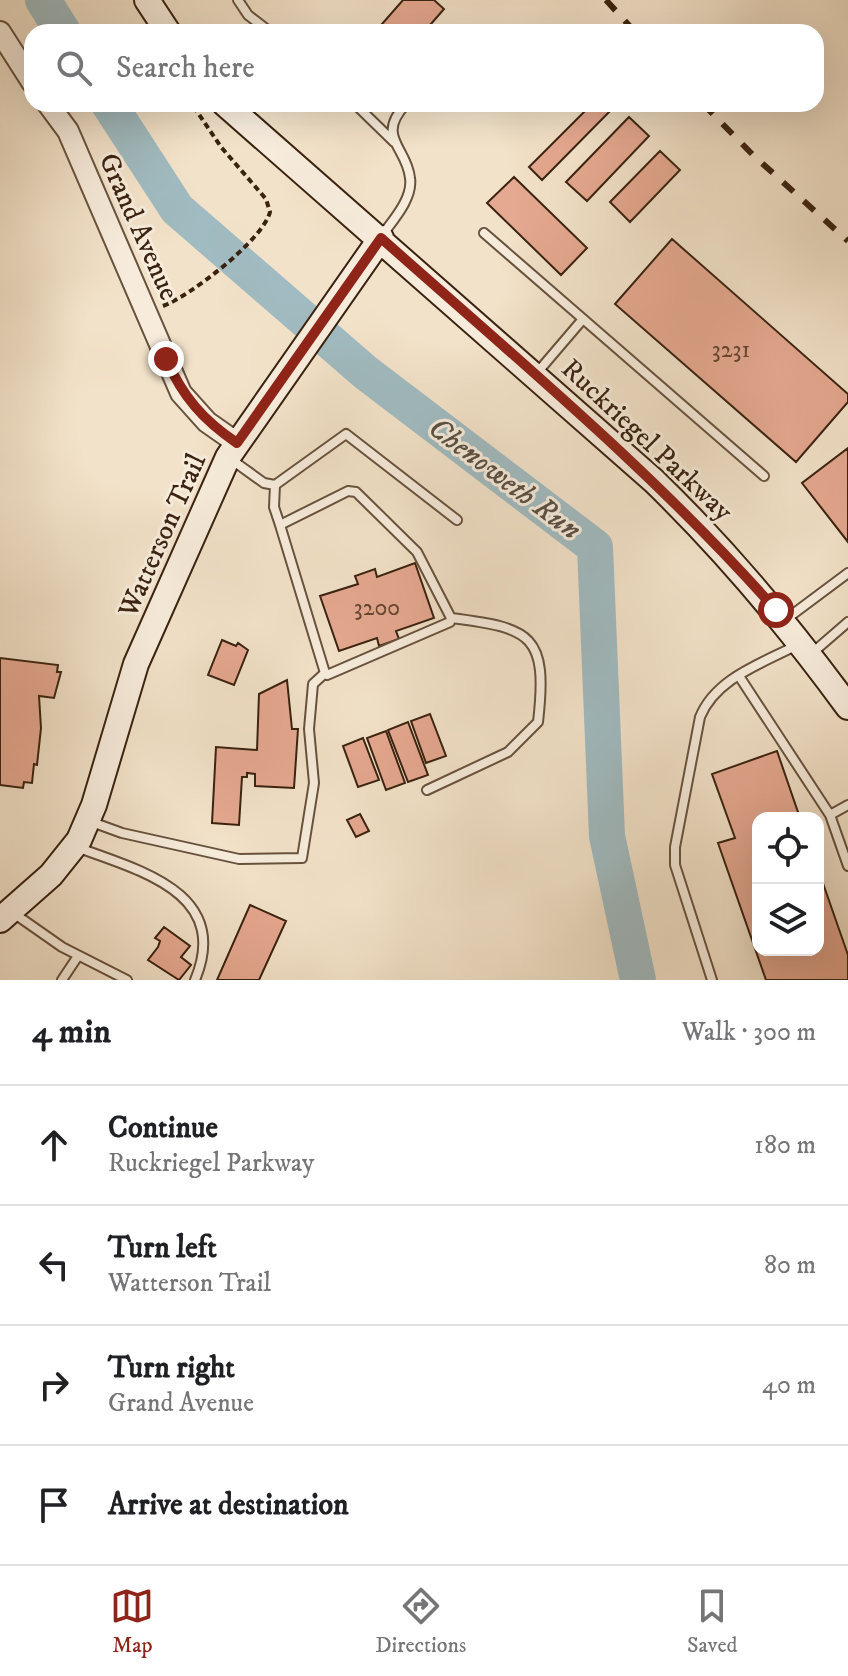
<!DOCTYPE html>
<meta charset="utf-8">
<style>
body{margin:0;font-family:"IM FELL DW Pica",serif;background:#f2f2f2;color:#202124}
.controls{position:absolute;right:24px;bottom:24px;display:grid;overflow:hidden;border-radius:16px;box-shadow:0 8px 32px #0002}
.controls button{width:72px;height:72px;display:grid;place-items:center;padding:0;border:0;border-bottom:2px solid #e0e0e0;background:#fff;color:#202124;font:40px sans-serif}
.stop{position:absolute;width:24px;height:24px;margin:-18px;border:6px solid #8f2418;border-radius:50%;background:#fff}
.stop.end{background:#8f2418;border-color:#fff;box-shadow:0 2px 8px #0008}
.list{margin:0;padding:0;list-style:none}
h2{display:flex;justify-content:space-between;align-items:center;height:104px;margin:0;padding:0 32px;font-size:34px}
h2 small{font-size:26px;font-weight:400;color:#757577}
.list li{display:grid;grid-template-columns:52px 1fr auto;gap:24px;align-items:center;box-sizing:border-box;height:120px;padding:0 32px;border-top:2px solid #e0e0e0}
.list b{display:block;font-size:30px;white-space:nowrap}
.list p{margin:0;font-size:26px;white-space:nowrap;color:#757577}
.list em{font-size:26px;font-style:normal;color:#757577}
.icon{flex:none;width:44px;height:44px;fill:none;stroke:currentColor;stroke-width:2;stroke-linecap:round;stroke-linejoin:round}
.map{position:relative;flex:none;width:848px;height:980px;overflow:hidden}
.search{position:absolute;background:#fff;box-shadow:0 8px 32px #0002;left:24px;right:24px;top:24px;height:88px;display:flex;align-items:center;gap:20px;box-sizing:border-box;padding:0 28px;border-radius:24px;color:#757577;font-size:30px}
.sheet{height:584px;background:#fff}
nav{display:flex;justify-content:space-around;align-items:center;box-sizing:border-box;height:112px;border-top:2px solid #e0e0e0;background:#fff;font-size:22px;color:#757577}
nav a{display:grid;justify-items:center;gap:4px}
nav .on{color:#8f2418}
.map>svg:first-child{display:block}
.lines{fill:none;stroke-linecap:round;stroke-linejoin:round}
.river{stroke:#a0bbc1;stroke-width:36}
.building{fill:#e5a890;stroke:#3a2210;stroke-width:2}
.service-casing{stroke:#68523e;stroke-width:12}
.tertiary-casing{stroke:#68523e;stroke-width:24}
.secondary-casing{stroke:#3a2210;stroke-width:28}
.path{stroke:#3a2210;stroke-width:4;stroke-dasharray:6 4;stroke-linecap:butt}
.service{stroke:#f7ecdc;stroke-width:8}
.tertiary{stroke:#f7ecdc;stroke-width:20}
.secondary{stroke:#f7ecdc;stroke-width:24}
.rail{stroke:#3a2210;stroke-width:6;stroke-dasharray:14 14;stroke-linecap:butt}
.route{stroke:#8f2418;stroke-width:10}
.labels{text-anchor:middle;stroke-width:6;stroke-linejoin:round;paint-order:stroke}
.number-label{font-size:24px;fill:#654430}
.street-label{font-size:28px;fill:#3a2210;stroke:#f7ecdc}
.water-label{font-size:30px;font-style:italic;fill:#595045;stroke:#f7ecdc}
</style>
<div class="map">
<svg width="848" height="980" viewBox="0 0 848 980">
<rect width="100%" height="100%" fill="#f2e2c9"/>
<filter id="stains"><feTurbulence type="fractalNoise" baseFrequency=".0025" numOctaves="4"/><feColorMatrix values="0 0 0 0 .2 0 0 0 0 .09 0 0 0 0 .02 0 0 0 .5 -.17"/></filter>
<radialGradient id="worn" r=".72"><stop offset=".6" stop-color="#630" stop-opacity="0"/><stop offset="1" stop-color="#630" stop-opacity=".3"/></radialGradient>
<g class="lines">
<!-- river -->
<path class="river" d="M43,0L63,32
M109,104L177,209L365,372L595,547L607,836L638,980"/>
</g>
<!-- building -->
<path class="building" d="M403,0H434L444,9L424,32H375Z
M592,104H617L542,180L529,167Z
M629,117L649,136L587,201L566,182Z
M660,151L680,170L630,222L610,202Z
M514,177L587,248L561,275L487,203Z
M672,239L848,394V402L796,462L615,304Z
M848,448V542L802,483Z
M415,563L434,618L396,631L399,639L379,646L377,638L339,651L320,596L358,584L355,576L375,569L377,577Z
M222,640L236,646L238,643L248,650L234,685L208,675Z
M0,658L58,665L57,672H61L54,698L39,696L41,728L37,765L34,764L32,783L24,782L23,788L0,785Z
M287,680L292,729H298L294,788L255,786V774L247,773V777H242L239,825L212,823L216,747L257,750L259,694Z
M430,714L446,756L426,763L411,721Z
M408,722L428,775L408,782L388,730Z
M386,731L405,783L386,790L367,738Z
M363,738L379,780L358,787L343,746Z
M777,751L800,818H758V950H818V869L848,955V980H766L718,843L735,838L712,774Z
M360,814L369,831L356,837L347,820Z
M250,905L286,921L259,980H217Z
M164,927L190,946L181,957L191,965L179,980L148,960L158,947L160,941L155,938Z"/>
<g class="lines">
<defs>
<path id="service" d="M238,0L248,15L270,32
M355,104L394,142
M484,233L764,476
M383,234C394,219 413,198 410,178C407,147 375,137 406,104
M536,374L583,319
M232,460L264,483L275,485L346,434L457,520
M275,485L274,507L280,525L325,673L327,675L450,622L451,618L417,552L356,492L348,491L280,525
M785,620L848,573
M811,654L848,622
M739,676L830,815L848,866
M427,790L508,752L538,722C548,635 532,628 451,618
M830,815L848,805
M89,821L122,833L239,859L302,858L314,783L309,729L313,684L325,673
M79,848C142,871 231,894 195,980
M12,912L62,947L127,980
M62,980L78,956
M712,980L675,865V847L700,717C716,678 761,664 797,645"/>
<path id="tertiary" d="M0,32L32,82
M48,104L68,131L181,393L207,422L237,443"/>
<path id="secondary" d="M147,0L168,32
M225,104L654,481C727,552 789,626 848,707
M0,920L51,875L79,840L94,805L136,664L228,457L381,238"/>
</defs>
<!-- service casing -->
<use href="#service" class="service-casing"/>
<!-- tertiary casing -->
<use href="#tertiary" class="tertiary-casing"/>
<!-- secondary casing -->
<use href="#secondary" class="secondary-casing"/>
<!-- path -->
<path class="path" d="M163,306C190,296 263,240 270,212L266,199L221,147L192,104"/>
<!-- service -->
<use href="#service" class="service"/>
<!-- tertiary -->
<use href="#tertiary" class="tertiary"/>
<!-- secondary -->
<use href="#secondary" class="secondary"/>
<!-- rail -->
<path class="rail" d="M606,0L635,32
M703,104L753,155L848,241"/>
</g>
<g class="lines">
<!-- route -->
<path class="route" d="M166,359C183,397 203,420 237,443L381,238C516,358 656,474 776,610"/>
</g>
<g class="labels">
<!-- number labels -->
<g class="number-label">
<text x="731" y="357">3231</text>
<text x="377" y="615">3200</text>
</g>
<!-- street labels -->
<g class="street-label">
<text transform="translate(140 226) rotate(66)" y="10">Grand Avenue</text>
<text transform="translate(648 439) rotate(43)" y="10">Ruckriegel Parkway</text>
<text transform="translate(161 535) rotate(-66)" y="10">Watterson Trail</text>
</g>
<!-- water labels -->
<g class="water-label">
<text transform="translate(505 478) rotate(37)" y="10">Chenoweth Run</text>
</g>
</g>
<rect width="100%" height="100%" filter="url(#stains)"/>
<rect width="100%" height="100%" fill="url(#worn)"/>
</svg>
<div class="controls">
<button><svg class="icon" aria-label="locate" viewBox="0 0 24 24"><circle cx="12" cy="12" r="6"/><path d="M12 2v4M12 18v4M2 12h4M18 12h4"/></svg></button>
<button><svg class="icon" aria-label="layers" viewBox="0 0 24 24"><path d="M12 4l9 5-9 5-9-5zM3 14l9 5 9-5"/></svg></button>
</div>
<div class="stop" style="left:776px;top:610px"></div>
<div class="stop end" style="left:166px;top:359px"></div>
<div class="search"><svg class="icon" aria-label="search" viewBox="0 0 24 24"><circle cx="10" cy="10" r="6"/><path d="M15 15l6 6"/></svg>Search here</div>
</div>
<section class="sheet">
<h2>4 min<small>Walk · 300 m</small></h2>
<ul class="list">
<li><svg class="icon" aria-label="ahead" viewBox="0 0 24 24"><path d="M12 20V5M6 11l6-6 6 6"/></svg><div><b>Continue</b><p>Ruckriegel Parkway</p></div><em>180 m</em></li>
<li><svg class="icon" aria-label="left" viewBox="0 0 24 24"><path d="M17 20v-9H6M10 6l-5 5 5 5"/></svg><div><b>Turn left</b><p>Watterson Trail</p></div><em>80 m</em></li>
<li><svg class="icon" aria-label="right" viewBox="0 0 24 24"><path d="M7 20v-9h11M14 6l5 5-5 5"/></svg><div><b>Turn right</b><p>Grand Avenue</p></div><em>40 m</em></li>
<li><svg class="icon" aria-label="arrive" viewBox="0 0 24 24"><path d="M6 21V4h12l-3 4 3 4H6"/></svg><div><b>Arrive at destination</b></div></li>
</ul>
</section>
<nav>
<a class="on"><svg class="icon" aria-label="map" viewBox="0 0 24 24"><path d="M3 6l6-2 6 2 6-2v14l-6 2-6-2-6 2zM9 4v14M15 6v14"/></svg>Map</a>
<a><svg class="icon" aria-label="directions" viewBox="0 0 24 24"><path d="M12 3l9 9-9 9-9-9zM9 14v-3h6M13 9l2 2-2 2"/></svg>Directions</a>
<a><svg class="icon" aria-label="saved" viewBox="0 0 24 24"><path d="M7 4h10v16l-5-4-5 4z"/></svg>Saved</a>
</nav>
